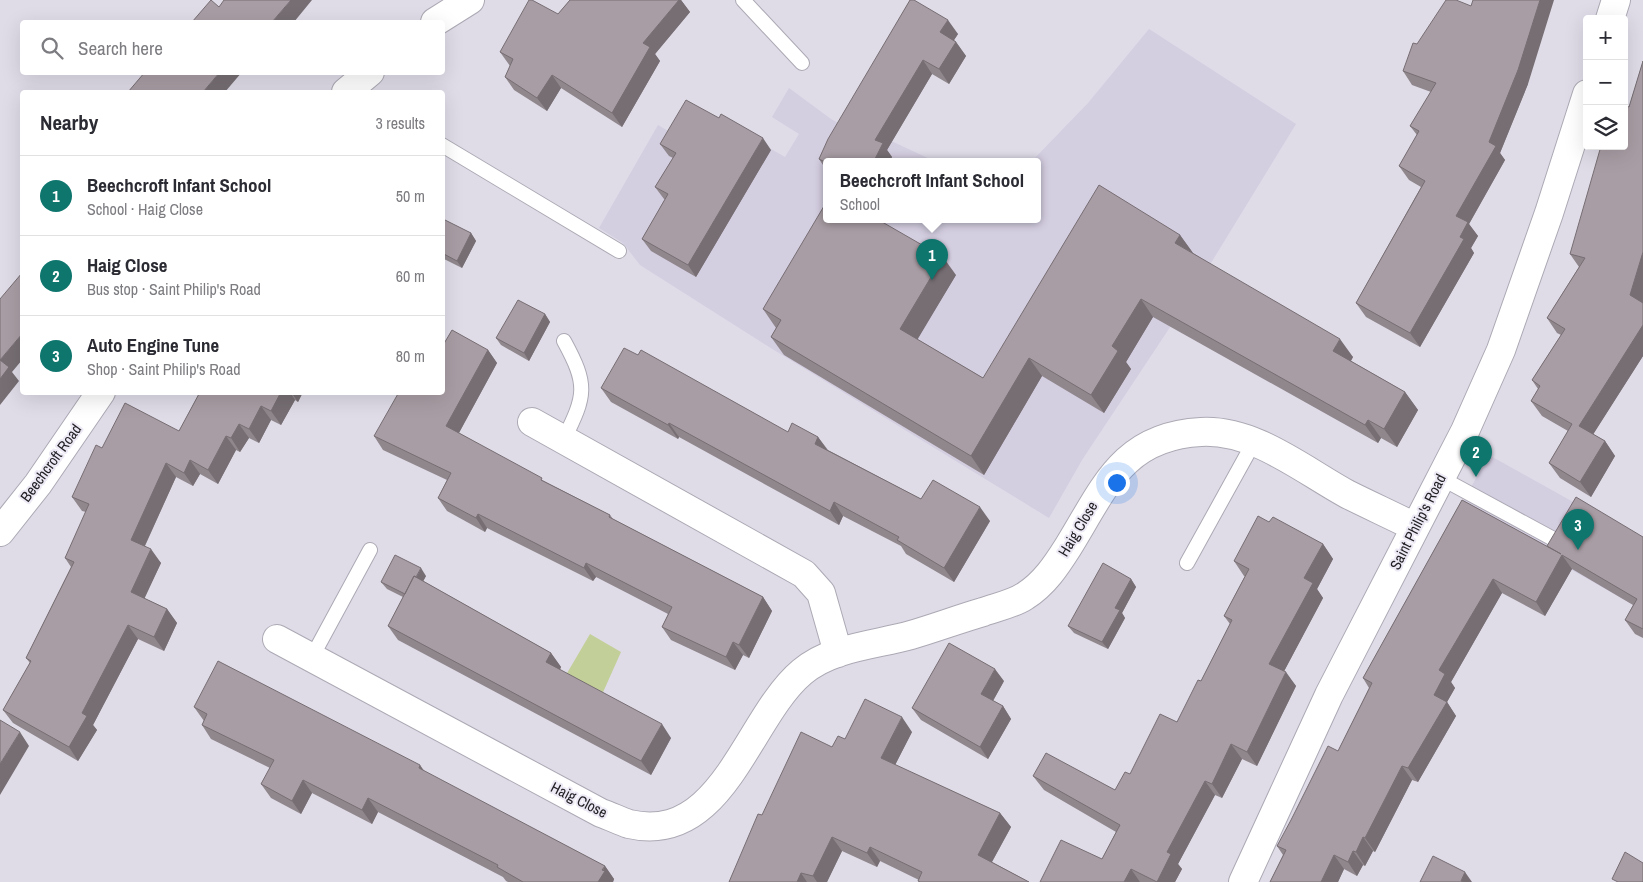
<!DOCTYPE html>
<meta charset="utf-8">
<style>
body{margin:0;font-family:"Archivo Narrow",sans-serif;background:#f2f2f3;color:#2b2b33}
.controls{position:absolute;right:15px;top:15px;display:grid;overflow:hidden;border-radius:5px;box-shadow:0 5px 20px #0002}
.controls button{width:45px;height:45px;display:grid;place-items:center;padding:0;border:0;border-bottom:1px solid #e1e1e2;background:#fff;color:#2b2b33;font:25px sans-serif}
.you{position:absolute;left:1116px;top:482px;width:18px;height:18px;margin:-12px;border:4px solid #fff;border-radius:50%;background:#1a73e8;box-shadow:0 0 0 8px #1a73e833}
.badge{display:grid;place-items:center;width:32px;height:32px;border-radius:50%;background:#0f766e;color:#fff;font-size:16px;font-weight:700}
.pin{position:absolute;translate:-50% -41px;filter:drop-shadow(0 1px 2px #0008)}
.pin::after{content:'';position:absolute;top:26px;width:18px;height:15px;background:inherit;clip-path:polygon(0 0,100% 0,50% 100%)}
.popup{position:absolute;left:823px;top:158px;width:218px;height:65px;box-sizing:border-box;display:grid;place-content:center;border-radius:5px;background:#fff;filter:drop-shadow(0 1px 4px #0005);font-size:16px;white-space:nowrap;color:#7c7c81}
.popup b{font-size:19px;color:#2b2b33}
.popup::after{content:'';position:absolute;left:50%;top:100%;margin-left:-10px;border:10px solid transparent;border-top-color:#fff}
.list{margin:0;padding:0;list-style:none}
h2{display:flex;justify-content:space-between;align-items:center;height:65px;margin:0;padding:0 20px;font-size:21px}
h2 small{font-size:16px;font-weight:400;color:#7c7c81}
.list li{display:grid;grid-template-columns:32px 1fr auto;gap:15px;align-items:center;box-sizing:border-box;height:80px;padding:0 20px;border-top:1px solid #e1e1e2}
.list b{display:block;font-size:19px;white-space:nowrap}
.list p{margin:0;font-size:16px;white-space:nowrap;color:#7c7c81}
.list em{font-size:16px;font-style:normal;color:#7c7c81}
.icon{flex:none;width:28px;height:28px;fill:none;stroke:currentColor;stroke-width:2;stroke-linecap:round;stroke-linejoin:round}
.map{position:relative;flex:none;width:1643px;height:882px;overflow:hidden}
.search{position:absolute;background:#fff;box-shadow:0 5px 20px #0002;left:20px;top:20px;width:425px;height:55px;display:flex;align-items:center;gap:12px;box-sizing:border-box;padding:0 18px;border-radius:5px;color:#7c7c81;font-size:19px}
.panel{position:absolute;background:#fff;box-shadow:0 5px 20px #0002;left:20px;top:90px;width:425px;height:305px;border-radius:5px}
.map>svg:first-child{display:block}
.built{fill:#d4cee1}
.green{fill:#c3cf98}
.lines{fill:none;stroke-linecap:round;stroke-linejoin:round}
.service-casing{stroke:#aca9b4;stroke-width:16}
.minor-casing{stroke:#aca9b4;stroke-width:30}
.secondary-casing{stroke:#aca9b4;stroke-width:30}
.service{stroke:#fff;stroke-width:14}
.minor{stroke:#fff;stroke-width:28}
.secondary{stroke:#fff;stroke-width:28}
.wall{fill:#90878d}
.shaded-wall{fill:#766e73}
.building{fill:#a89da4;stroke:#766e73}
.labels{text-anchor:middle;stroke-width:4;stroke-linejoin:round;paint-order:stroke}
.street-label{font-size:15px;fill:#201f23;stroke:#ede9f5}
</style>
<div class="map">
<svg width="1643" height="882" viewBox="0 0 1643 882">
<rect width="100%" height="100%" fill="#dfdce8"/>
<!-- built -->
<path class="built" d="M1149,29L1296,124L1192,294L1082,460L1049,518L774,350L640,265L623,243L599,228L658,125L709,155L728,124L785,157L799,134L772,117L789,88L831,119L855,132L887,139L934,161H827V219H1037V161H1032L1088,103Z
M1489,455L1643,541L1639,608L1460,507Z"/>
<!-- green -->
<path class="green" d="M590,634L621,652L600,699L563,680Z"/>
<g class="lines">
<defs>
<path id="service" d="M743,0L802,63
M442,145L619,251
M564,341C588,385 586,395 564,439
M1441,478L1559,542
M1187,563L1254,442
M312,657L370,550"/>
<path id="minor" d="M1610,19L1616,0
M532,422L804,574L821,593L838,653
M277,639L601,813C610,816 620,821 629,824C723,846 747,718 802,672C831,647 876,645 911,635C935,628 959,619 983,612C997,607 1013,604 1025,596C1044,584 1056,566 1068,547C1104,489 1122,436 1201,432C1254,429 1303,470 1347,494C1369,505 1393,516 1415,527
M1243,882L1329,695L1465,431L1501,350L1549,213L1587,94"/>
<path id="secondary" d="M435,22L470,0
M346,92L370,72
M0,532L38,484L101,392"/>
</defs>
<!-- service casing -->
<use href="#service" class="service-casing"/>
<!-- minor casing -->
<use href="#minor" class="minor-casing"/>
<!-- secondary casing -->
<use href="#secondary" class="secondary-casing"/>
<!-- service -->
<use href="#service" class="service"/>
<!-- minor -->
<use href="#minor" class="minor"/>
<!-- secondary -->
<use href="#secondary" class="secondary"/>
</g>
<!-- wall -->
<path class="wall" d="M570,0H681L690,12L655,54L660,61L622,127L561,88L547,111L514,90L505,77L510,66L500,52L558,14Z
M910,0L958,34L954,40L956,42L966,56L949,84L932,74L887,150L892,157L827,161V171L819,159Z
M1643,61V356L1593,434L1605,441L1615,456L1591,497L1560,478L1549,463L1568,431L1542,416L1531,401L1538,389L1532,380L1561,335L1557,333L1547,318L1579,267L1570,254L1629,107Z
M1403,71L1528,84L1500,153L1505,160L1469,224L1478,236L1471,248L1474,253L1420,347L1366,317L1356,303L1421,187L1409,180L1399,166L1417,135L1410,126L1431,92L1412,85Z
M660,144L771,150L696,277L651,251L642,239L665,199H664L655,187L673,158L669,156Z
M442,220L471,233L476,241L462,268L442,258Z
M1180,235L1193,253L1353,357L1351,361L1405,392L1418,410L1397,447L1381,438L1378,443L1153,317L1126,362L1131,369L1104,413L1042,376L984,475L784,355L771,337L776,328L763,309L956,275L917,339L983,378Z
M545,314L550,322L529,361L501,345L496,338Z
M488,350L497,363L459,433L544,481L610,515L613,519L763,597L772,611L749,658L743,655L735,670L671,640L662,627L668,614L596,577L593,581L487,528L485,532L447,511L438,498L447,480L383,450L374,436L442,392Z
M601,388L788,432L818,437L828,450L921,499L990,521L954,582L906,554L901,546L843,516L839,525L679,437L678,439L611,402Z
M200,392H303L298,402L295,400L281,425L271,420L259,443L249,438L240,452L236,450L218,484L200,474L193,486L176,477L145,546L161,563L144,598L167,609L177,623L164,651L138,639L93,725L97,730L78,761L13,723L3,710L30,663L26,658L71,567L65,558L86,512L82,511L72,497L102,448L179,431Z
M1462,500L1548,547L1643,537V638L1635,634L1625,620L1633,605L1572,569L1545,616L1502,593L1451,682L1455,688L1447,702L1456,716L1418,782L1412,780L1375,852L1373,851L1365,866L1363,865L1357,876L1344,869L1338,882H1270L1283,855L1277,846L1338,751L1369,688L1363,678Z
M1269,522L1323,544L1333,559L1317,589L1323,598L1284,671L1296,686L1257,766L1242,759L1222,798L1215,795L1178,864L1182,869L1175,882H1040L1102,859L1116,832L1044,790L1033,776L1115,790L1130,774L1177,722L1201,681L1230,624L1224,616L1245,576H1244L1234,561Z
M426,576L423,581L551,653L561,667L560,670L671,738L651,775L398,640L388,626L403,597L387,589L381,582Z
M1131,579L1136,587L1122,613L1125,618L1108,649L1074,633L1068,626Z
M1004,681L993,701L1003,706L1011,719L988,759L921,720L912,708Z
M194,707L425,772L605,866L614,879L613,882H508L506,881L503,877L378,812L372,824L312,793L301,814L271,798L261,784L270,768L211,739L202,725L204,721Z
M912,732L895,765L1000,813L1011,827L992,862L1029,882H919V880L880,861L877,867L842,851L827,882H729L762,815L832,747L845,739Z"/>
<!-- shaded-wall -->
<path class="shaded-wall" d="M291,0H312L294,22H272Z
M679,0H681L690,12L655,54L660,61L622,127L612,113L643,43Z
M1540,0H1554L1528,84L1500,153L1505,160L1469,224L1478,236L1471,248L1474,253L1420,347L1410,333L1460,237L1456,216L1489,142Z
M948,20L958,34L950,46L940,32Z
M956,42L966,56L949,84L939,69Z
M923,60L932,74L887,150L892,157L891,161H874L875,140Z
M220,72H242L225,92H203Z
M552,75L561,88L547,111L537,98Z
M763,138L771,150L696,277L688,265Z
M471,233L476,241L462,268L457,261Z
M1180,235L1193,253L1175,243Z
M1643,252V302L1641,310L1630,295Z
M943,257L956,275L913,347L900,329Z
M1141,299L1153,317L1126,362L1131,369L1104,413L1091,395L1112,346Z
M545,314L550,322L529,361L524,353Z
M1643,325V356L1589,441L1579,426Z
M22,334V360L12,372L19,381L0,405V360Z
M1340,339L1353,357L1346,369L1333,351Z
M488,350L497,363L455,440L446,426Z
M1029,358L1042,376L984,475L971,456Z
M281,392H290L295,400L281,425L271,411Z
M291,392H303L298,402Z
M1405,392L1418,410L1397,447L1384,429Z
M261,406L271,420L259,443L249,429Z
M1368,420L1381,438L1378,443L1365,425Z
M669,423L679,437L678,439L668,425Z
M239,424L249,438L240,452L231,438Z
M226,436L236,450L218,484L208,470Z
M818,437L828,451L815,444Z
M1605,441L1615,456L1591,497L1580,482Z
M190,460L200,474L193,486L184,473Z
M166,463L176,477L141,554L131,540Z
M834,502L843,516L839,525L830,511Z
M980,507L990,521L954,582L944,568Z
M478,514L487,528L485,532L476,518Z
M1323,544L1333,559L1317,589L1323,598L1280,679L1269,664L1304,578Z
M151,549L161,563L141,606L131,592Z
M1562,555L1572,569L1545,616L1536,602Z
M586,563L596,577L593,581L584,568Z
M421,568L426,576L412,602L407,595Z
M1131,579L1136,587L1122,613L1125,618L1108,649L1102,642L1115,608Z
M1493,579L1502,593L1451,682L1455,688L1447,702L1456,716L1418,782L1408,768L1434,695L1439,670Z
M763,597L772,611L749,658L739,645Z
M167,609L177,623L164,651L154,637Z
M128,625L138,639L93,725L97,730L78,761L69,747L82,713Z
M733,642L743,655L735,670L726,657Z
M551,653L561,667L556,676L546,662Z
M995,669L1004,681L990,706L981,694Z
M1286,672L1296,686L1257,766L1247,752Z
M1003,706L1011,719L988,759L980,747Z
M902,717L912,732L891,773L881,758Z
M662,724L671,738L651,775L641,761Z
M20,732L29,746L0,795V764Z
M1231,744L1242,759L1222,798L1212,784Z
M420,765L430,779L419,768Z
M1402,766L1412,780L1375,852L1365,838Z
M303,780L312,793L301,814L292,801Z
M1205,781L1215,795L1178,864L1182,869L1175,882H1157L1167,852Z
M368,798L378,812L372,824L362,810Z
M1000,813L1011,827L988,869L978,855Z
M832,837L842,851L827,882H817L813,876Z
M1363,837L1373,851L1365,866L1356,852Z
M870,847L880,861L877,867L867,853Z
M1353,851L1363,865L1357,876L1348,862Z
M1334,855L1344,869L1338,882H1321Z
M605,866L614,879L613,882H598Z
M1131,869L1140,882H1124Z
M1465,872L1472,882H1462L1461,881Z
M801,873L807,882H797Z"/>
<!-- building -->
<path class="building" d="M211,0L219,7L224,0H291L272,22H192Z
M529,0H532L558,14L570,0H679L643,43L650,47L612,113L552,75L537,98L505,77L513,59L500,52Z
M910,0H914L948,20L940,32L956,42L939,69L923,60L875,140L883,143L874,161H827V163L819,159L828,139Z
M1446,0H1456L1471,6L1473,0H1540L1518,70L1489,142L1496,146L1456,216L1468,222L1460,237L1464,239L1410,333L1356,303L1425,181L1399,166L1419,131L1410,126L1436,83L1403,71L1413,43L1417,44Z
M1643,61V252L1630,295L1643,303V325L1579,426L1605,441L1580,482L1549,463L1572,424L1531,401L1540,386L1532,380L1565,329L1547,318L1585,258L1570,254L1601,146H1624V105L1629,107Z
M145,72H220L203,92H128Z
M686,100L719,118L721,114L763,138L688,265L642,239L668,194L655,187L676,153L660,144Z
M1099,185L1180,235L1175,243L1340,339L1333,351L1405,392L1384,429L1368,420L1365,425L1141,299L1112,346L1118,351L1091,395L1029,358L971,456L771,337L781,320L763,309L827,201V219H877L943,257L900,329L983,378Z
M443,219L471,233L457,261L442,253Z
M22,273V334L0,360L9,367L0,379V299Z
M518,300L545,314L524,353L496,338Z
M452,330L488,350L446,426L542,478L541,480L610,515L609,517L763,597L739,645L733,642L726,657L662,627L672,607L586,563L584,568L478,514L476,518L438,498L451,473L374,436L399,392H442V347Z
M624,348L638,355L641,350L788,432L792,423L818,437L815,444L921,499L933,480L980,507L944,568L897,540L899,537L834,502L830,511L669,423L668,425L601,388Z
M200,392H281L271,411L261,406L249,429L239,424L231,438L226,436L208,470L190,460L184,473L166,463L131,540L151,549L131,592L167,609L154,637L128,625L82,713L87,716L69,747L3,710L31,661L26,658L74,562L65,558L89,504L72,497L96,445L102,448L125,403L179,431Z
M1576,497L1643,537V629L1625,620L1637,599L1562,555L1536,602L1493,579L1439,670L1445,674L1434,695L1447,702L1408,768L1402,766L1365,838L1363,837L1356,852L1353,851L1348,862L1334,855L1321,882H1270L1286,850L1277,846L1291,820L1328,746L1338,751L1372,683L1363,678L1462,500L1561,554L1547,546Z
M1258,516L1269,522L1273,517L1323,544L1304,578L1313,583L1269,664L1286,672L1247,752L1231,744L1212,784L1205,781L1167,852L1171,854L1157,882L1131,869L1124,882H1040L1061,840L1102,859L1120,825L1033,776L1046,753L1115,790L1125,772L1130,774L1160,714L1177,722L1198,680L1201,681L1232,620L1224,616L1249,569L1234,561Z
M395,555L421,568L416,577L414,576L405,594L381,582Z
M1103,563L1131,579L1115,608L1120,610L1102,642L1068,626Z
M414,576L551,653L546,662L662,724L641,761L388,626Z
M949,643L995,669L981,694L1003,706L980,747L912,708Z
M218,661L420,765L419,768L605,866L602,870L605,871L598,882H523L497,867L498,865L368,798L362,810L303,780L292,801L261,784L274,760L202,725L207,714L194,707Z
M865,699L902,717L881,758L1000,813L978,855L1029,882H920L918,881L922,872L870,847L867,853L832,837L813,876L801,873L797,882H729L758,814L762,815L801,732L832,747L838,736L845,739Z
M0,720L20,732L0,764Z
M1625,852L1643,863V882H1618L1612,879Z
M1433,856L1465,872L1461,881L1464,882H1420Z"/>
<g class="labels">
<!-- street labels -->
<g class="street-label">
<text transform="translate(51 463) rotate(-54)" y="5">Beechcroft Road</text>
<text transform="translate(1418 522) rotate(-63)" y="5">Saint Philip's Road</text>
<text transform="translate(1078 529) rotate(-59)" y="5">Haig Close</text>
<text transform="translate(579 800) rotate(27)" y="5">Haig Close</text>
</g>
</g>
</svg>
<div class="controls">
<button>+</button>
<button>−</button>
<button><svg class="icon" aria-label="layers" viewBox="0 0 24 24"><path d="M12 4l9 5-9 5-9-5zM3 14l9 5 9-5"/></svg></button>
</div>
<div class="you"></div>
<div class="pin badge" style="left:932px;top:280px">1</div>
<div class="popup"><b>Beechcroft Infant School</b>School</div>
<div class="pin badge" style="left:1476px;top:477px">2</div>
<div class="pin badge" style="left:1578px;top:550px">3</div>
<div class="search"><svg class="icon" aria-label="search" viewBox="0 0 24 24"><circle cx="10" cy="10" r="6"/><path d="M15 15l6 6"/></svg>Search here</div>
<section class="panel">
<h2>Nearby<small>3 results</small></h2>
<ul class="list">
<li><span class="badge">1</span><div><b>Beechcroft Infant School</b><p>School · Haig Close</p></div><em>50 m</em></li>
<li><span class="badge">2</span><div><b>Haig Close</b><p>Bus stop · Saint Philip's Road</p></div><em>60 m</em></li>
<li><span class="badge">3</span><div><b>Auto Engine Tune</b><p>Shop · Saint Philip's Road</p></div><em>80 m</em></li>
</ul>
</section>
</div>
